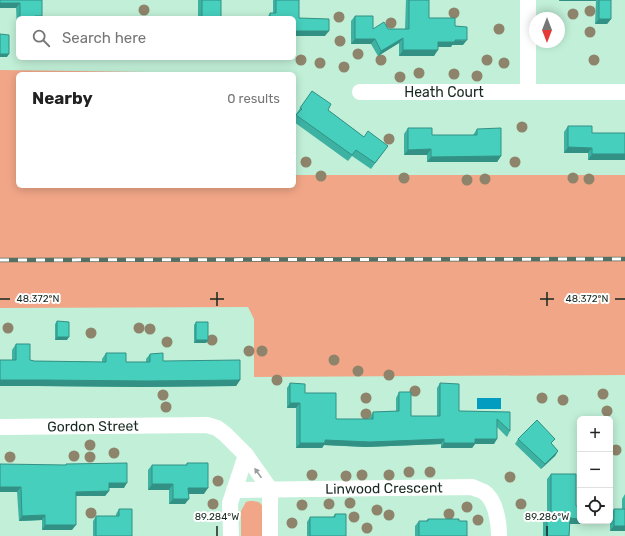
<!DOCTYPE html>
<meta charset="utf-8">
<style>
body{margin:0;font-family:Rubik,sans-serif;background:#f6f6f6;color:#222}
.controls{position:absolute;right:12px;bottom:12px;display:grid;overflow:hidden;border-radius:6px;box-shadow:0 2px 10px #0003}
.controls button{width:36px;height:36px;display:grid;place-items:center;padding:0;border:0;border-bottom:1px solid #e0e0e0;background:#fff;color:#222;font:20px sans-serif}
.compass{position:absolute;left:529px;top:12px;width:36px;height:36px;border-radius:50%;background:#fff;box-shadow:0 2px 10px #0003;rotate:180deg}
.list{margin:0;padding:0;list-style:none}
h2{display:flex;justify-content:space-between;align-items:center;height:52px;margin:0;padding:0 16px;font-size:17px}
h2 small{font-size:13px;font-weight:400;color:#767676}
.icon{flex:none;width:22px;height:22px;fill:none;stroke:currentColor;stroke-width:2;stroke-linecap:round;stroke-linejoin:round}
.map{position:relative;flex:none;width:625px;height:536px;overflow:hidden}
.search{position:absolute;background:#fff;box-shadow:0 2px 10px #0003;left:16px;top:16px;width:280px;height:44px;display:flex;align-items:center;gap:10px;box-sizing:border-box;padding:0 14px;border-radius:6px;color:#767676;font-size:15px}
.panel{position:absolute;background:#fff;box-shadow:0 2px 10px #0003;left:16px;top:72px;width:280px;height:116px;border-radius:6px}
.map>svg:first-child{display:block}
.green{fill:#f1a687}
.water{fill:#029cc1}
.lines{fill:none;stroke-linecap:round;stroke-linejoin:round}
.street{stroke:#fff;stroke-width:16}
.rail-casing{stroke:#547062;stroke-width:4.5}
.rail{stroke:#fff;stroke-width:3;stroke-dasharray:9;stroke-linecap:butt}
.tree{fill:#8e846b}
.wall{fill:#3db2a3}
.shaded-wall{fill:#329184}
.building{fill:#47cfbd;stroke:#329184}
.oneway{fill:#979e9b}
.ticks{fill:none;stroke:#172820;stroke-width:1.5}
.labels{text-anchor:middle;stroke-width:4;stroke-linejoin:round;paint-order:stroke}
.street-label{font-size:14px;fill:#172820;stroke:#fff}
.ticks-label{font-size:10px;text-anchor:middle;fill:#172820;stroke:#fff;stroke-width:4;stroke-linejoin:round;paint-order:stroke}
</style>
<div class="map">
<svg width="625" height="536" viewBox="0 0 625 536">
<rect width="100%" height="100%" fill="#c1efd7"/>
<!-- green -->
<path class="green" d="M0,70L285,74H18V186H294V175H625V375L254,377V319L248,307L0,308Z
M250,501C253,501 257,501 260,503C266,508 263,529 263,536H241V511L246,502Z"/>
<!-- water -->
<path class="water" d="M477,398H501V409H477Z"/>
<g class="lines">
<!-- street -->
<g class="street">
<path d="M528,91V0"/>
<path id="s1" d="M360,92H625"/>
<path id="s2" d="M0,427L207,425L217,428L225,434L246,455L270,489V536"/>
<path id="s3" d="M234,490L472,487C476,489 481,490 484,492C496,500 499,523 499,536"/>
<path d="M231,536L230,503L246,455"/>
</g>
<defs>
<path id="rail" d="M0,260L625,259"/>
</defs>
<!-- rail casing -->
<use href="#rail" class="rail-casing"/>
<!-- rail -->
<use href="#rail" class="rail"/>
</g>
<!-- trees -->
<g class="tree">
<circle cx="144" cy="10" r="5.5"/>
<circle cx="590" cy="11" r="5.5"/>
<circle cx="454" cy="13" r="5.5"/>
<circle cx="573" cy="14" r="5.5"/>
<circle cx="339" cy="17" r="5.5"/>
<circle cx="391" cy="23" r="5.5"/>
<circle cx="499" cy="29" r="5.5"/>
<circle cx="590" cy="32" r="5.5"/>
<circle cx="340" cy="41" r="5.5"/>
<circle cx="358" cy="54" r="5.5"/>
<circle cx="301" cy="60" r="5.5"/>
<circle cx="381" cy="60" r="5.5"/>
<circle cx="487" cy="60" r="5.5"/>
<circle cx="594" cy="60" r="5.5"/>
<circle cx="320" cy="63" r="5.5"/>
<circle cx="504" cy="63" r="5.5"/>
<circle cx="344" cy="67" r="5.5"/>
<circle cx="419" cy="73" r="5.5"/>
<circle cx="454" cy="74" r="5.5"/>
<circle cx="477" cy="76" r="5.5"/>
<circle cx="400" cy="77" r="5.5"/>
<circle cx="522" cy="127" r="5.5"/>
<circle cx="389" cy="139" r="5.5"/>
<circle cx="306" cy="162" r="5.5"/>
<circle cx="515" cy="162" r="5.5"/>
<circle cx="321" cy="176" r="5.5"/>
<circle cx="404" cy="178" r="5.5"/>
<circle cx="573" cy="178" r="5.5"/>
<circle cx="485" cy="179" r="5.5"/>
<circle cx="589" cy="179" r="5.5"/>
<circle cx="467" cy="180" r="5.5"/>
<circle cx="8" cy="328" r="5.5"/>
<circle cx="139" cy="328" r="5.5"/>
<circle cx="150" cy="329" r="5.5"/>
<circle cx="91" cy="333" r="5.5"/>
<circle cx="212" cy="340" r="5.5"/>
<circle cx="167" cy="342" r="5.5"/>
<circle cx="249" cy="351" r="5.5"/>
<circle cx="262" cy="351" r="5.5"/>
<circle cx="334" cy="360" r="5.5"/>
<circle cx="358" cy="371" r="5.5"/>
<circle cx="389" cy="375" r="5.5"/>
<circle cx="277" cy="380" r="5.5"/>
<circle cx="415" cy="391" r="5.5"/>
<circle cx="603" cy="394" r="5.5"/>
<circle cx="163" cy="395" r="5.5"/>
<circle cx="366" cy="398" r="5.5"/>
<circle cx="542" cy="398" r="5.5"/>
<circle cx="563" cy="400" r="5.5"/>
<circle cx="166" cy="407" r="5.5"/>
<circle cx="607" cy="411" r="5.5"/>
<circle cx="366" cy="414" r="5.5"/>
<circle cx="90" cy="445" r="5.5"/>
<circle cx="616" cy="450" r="5.5"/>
<circle cx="114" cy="453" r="5.5"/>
<circle cx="74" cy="456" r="5.5"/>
<circle cx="10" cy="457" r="5.5"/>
<circle cx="90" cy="457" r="5.5"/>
<circle cx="409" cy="472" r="5.5"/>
<circle cx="430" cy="472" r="5.5"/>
<circle cx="312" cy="475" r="5.5"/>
<circle cx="362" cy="475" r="5.5"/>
<circle cx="389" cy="475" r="5.5"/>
<circle cx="346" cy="476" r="5.5"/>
<circle cx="510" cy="477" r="5.5"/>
<circle cx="218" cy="481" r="5.5"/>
<circle cx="350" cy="503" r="5.5"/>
<circle cx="213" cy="504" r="5.5"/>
<circle cx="329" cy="504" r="5.5"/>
<circle cx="521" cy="504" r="5.5"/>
<circle cx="302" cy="505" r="5.5"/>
<circle cx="467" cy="507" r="5.5"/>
<circle cx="377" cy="510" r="5.5"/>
<circle cx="91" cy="513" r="5.5"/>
<circle cx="449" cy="514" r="5.5"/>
<circle cx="389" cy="515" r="5.5"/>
<circle cx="354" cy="517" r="5.5"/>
<circle cx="478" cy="520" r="5.5"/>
<circle cx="292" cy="523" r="5.5"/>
<circle cx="367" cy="528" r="5.5"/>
</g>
<!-- wall -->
<path class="wall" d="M0,0H42L40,18H18V29H17L16,8H0Z
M198,0H221V18H198Z
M273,0H299V18L325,36H294V18H267L270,13H273Z
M406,0H429V18L455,26L463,45H452L451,47H438L434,56H399V43L378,56L371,44H351V21L355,16L373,29H405Z
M559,0H611V19L607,24H595L596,1H559Z
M312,91L328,110L364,137L388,146L371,169L352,156L348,161L294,122V118L297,115L296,114Z
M568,126L592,133H625L588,160V153H564V132Z
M408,128L432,135H473L477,129L501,156L497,162H427V155H404V134Z
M57,321L67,340H55V324Z
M196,322L208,340L206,343H194V325Z
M16,344L30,360L34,361L102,362V359L106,353L126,362H146V359L150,354L163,361L240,380L236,386L142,387L38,386L12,360V350Z
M290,383L305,393L336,419H370V417L373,412L396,411V398L399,392L411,416H437V388L440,383L459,411L510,412V431L507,437L497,427L494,444H475L472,448H441V444L366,447L324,445L322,448H296V408H287V388Z
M518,439L552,444L558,451L555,456L541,469L515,444Z
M187,463L204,494H189L185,504H169V490H148V470L152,465H186Z
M66,464L124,488H109V491L105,496H76L72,530H42V520L19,521L17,492H0L66,465Z
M551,474L576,506L594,524H570L569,536H543V518L547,513V479Z
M625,494V531H610V514L614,509H622V499Z
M119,509L132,536H93V521L96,516H116V514Z
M335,514L346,536H307V522L310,517H333Z
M428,519L459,521L467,536H415V526L419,521H426Z"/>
<!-- shaded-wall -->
<path class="shaded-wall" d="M560,0H596V1H559Z
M0,3H20L16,8H0Z
M35,16H42L40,18H33Z
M599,19H611L607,24H595Z
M294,31H329L325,36H294Z
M403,38L399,43L378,56L381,51Z
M355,39H375L371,44H351Z
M467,40L463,45H452L451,47H434L438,42Z
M403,50H438L434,56H399Z
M0,54H9L7,57H0Z
M568,147L592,148L588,153H564Z
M431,149L427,155H404L408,150Z
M592,154H625V160H588Z
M501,156L497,162H427L431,157Z
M57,337H69L67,340H55Z
M196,340H208L206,343H194Z
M0,380H240L236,386L142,387L38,386H0Z
M290,403H300L296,408H287Z
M444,439L441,444L366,447L324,445L322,448H296L300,443L325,440Z
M475,439H497L494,444H475L472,448H441L444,443Z
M558,451L555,456L541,469L545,464Z
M109,483H127L124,488H106Z
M152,484H173L169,490H148Z
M0,487H21L17,492H0Z
M188,488H208L204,494H185Z
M109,491L105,496H73L76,492Z
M173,499H189L185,504H169Z
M45,515L42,520L19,521L22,516Z
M570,518L580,519V521H597L594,524H566Z
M45,525H76L72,530H42Z
M614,526H625V531H610Z"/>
<!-- building -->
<path class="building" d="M0,0H42V16H35V18H20V3H0Z
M202,0H221V18H202Z
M276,0H299V18L329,19V31H294V18H270V13H276Z
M409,0H429V18H455V26L467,27V40H455V42H438V50H403V38L381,51L375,39H355V16H373V29L384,22L388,29H409Z
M599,0H611V19H599Z
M0,34L9,35V54H0Z
M312,91L331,104L328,110L364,137L368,131L388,146L375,163L356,150L352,155L296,115L302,109L300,108Z
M568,126H592V133H625V154H592V148L568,147Z
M408,128H432V135H477V129L501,128V156L431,157V149L408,150Z
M57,321L69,322V337H57Z
M196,322H208V340H196Z
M16,344H30V360L34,361L106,362V353H126V362H150V354L163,353V361L240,360V380L146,381L42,380H0V360H16Z
M290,383L305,384V393H336V419H373V412L399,411V392H411V416H440V383L459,384V411L510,412V431L497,419V439H475V443H444V439L370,442L325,440V443H300V403H290Z
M537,420L555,439L551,443L558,451L545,464L518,439Z
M127,463V483H109V491L76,492V525H45V515L22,516L21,487H0V464L66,465V464Z
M187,463H208V488H188L189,499H173V484H152V465H187Z
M551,474H576V506H580V519L570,518L569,536H547V512L551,513Z
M119,509H132V536H96V516H119Z
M614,509H625V526H614Z
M335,514H346V536H310V517H335Z
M428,519H459V521H467V536H419V521H428Z"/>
<!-- one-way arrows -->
<defs><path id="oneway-solid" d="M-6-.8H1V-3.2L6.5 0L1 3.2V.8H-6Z"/></defs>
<use class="oneway" href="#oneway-solid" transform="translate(258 473) rotate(-125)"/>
<!-- ticks -->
<path class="ticks" d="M217,292V306M547,292V306M0,299H10M210,299H224M540,299H554M615,299H625M217,526V536M547,526V536"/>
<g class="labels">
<!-- street labels -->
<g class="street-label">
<text dy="5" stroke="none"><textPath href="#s1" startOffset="84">Heath Court</textPath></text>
<text dy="5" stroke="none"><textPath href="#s2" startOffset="93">Gordon Street</textPath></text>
<text dy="5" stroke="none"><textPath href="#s3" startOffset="150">Linwood Crescent</textPath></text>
</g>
</g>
<g class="ticks-label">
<text x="587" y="302">48.372°N</text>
<text x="38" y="302">48.372°N</text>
<text x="217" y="520">89.284°W</text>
<text x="547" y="520">89.286°W</text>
</g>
</svg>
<div class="controls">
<button>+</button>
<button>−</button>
<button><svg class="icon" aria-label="locate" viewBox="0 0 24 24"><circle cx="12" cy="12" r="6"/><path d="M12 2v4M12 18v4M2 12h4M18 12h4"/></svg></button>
</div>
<svg class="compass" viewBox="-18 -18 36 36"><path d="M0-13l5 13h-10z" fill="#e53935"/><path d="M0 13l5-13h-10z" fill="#767676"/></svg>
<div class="search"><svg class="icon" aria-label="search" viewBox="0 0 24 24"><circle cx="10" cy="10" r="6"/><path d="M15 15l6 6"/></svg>Search here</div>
<section class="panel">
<h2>Nearby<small>0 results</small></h2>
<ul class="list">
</ul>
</section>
</div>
